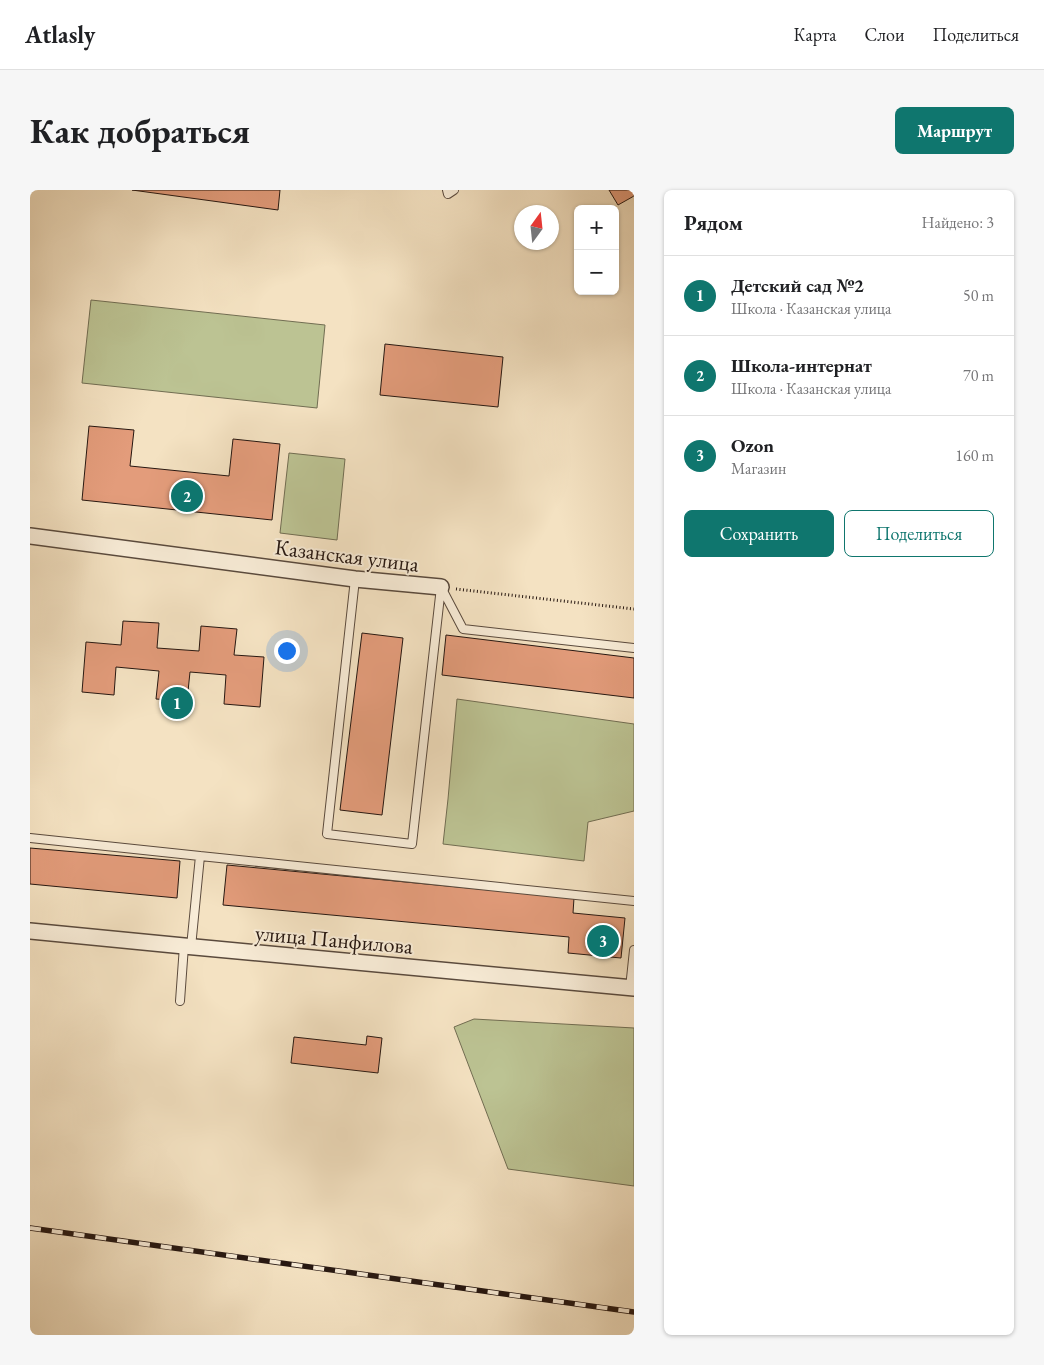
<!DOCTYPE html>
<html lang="ru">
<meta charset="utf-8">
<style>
body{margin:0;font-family:"EB Garamond",serif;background:#f6f6f6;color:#202124}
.controls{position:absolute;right:15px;top:15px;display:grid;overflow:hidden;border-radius:8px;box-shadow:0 1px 4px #0004}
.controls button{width:45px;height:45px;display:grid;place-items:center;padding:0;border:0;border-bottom:1px solid #e0e0e0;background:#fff;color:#202124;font:25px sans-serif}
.compass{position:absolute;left:484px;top:15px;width:45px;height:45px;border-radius:50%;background:#fff;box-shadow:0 1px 4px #0004;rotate:15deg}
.you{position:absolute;left:256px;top:460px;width:18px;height:18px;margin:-12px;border:4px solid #fff;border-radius:50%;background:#1a73e8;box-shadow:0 0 0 8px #1a73e833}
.badge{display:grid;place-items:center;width:32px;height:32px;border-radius:50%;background:#0f766e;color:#fff;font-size:16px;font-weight:700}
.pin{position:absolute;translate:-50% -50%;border:2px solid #fff;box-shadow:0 1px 5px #0006}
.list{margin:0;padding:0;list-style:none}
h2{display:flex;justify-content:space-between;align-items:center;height:65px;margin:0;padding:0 20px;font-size:21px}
h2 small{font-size:16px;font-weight:400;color:#757577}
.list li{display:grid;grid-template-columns:32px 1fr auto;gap:15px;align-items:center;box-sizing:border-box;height:80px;padding:0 20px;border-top:1px solid #e0e0e0}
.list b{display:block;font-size:19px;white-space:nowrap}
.list p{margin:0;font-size:16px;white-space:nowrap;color:#757577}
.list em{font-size:16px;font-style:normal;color:#757577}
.actions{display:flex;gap:10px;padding:15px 20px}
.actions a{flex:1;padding:11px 0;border:1px solid #0f766e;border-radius:8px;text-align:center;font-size:18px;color:#0f766e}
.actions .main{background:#0f766e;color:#fff}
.map{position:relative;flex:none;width:604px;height:1145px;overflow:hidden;border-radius:8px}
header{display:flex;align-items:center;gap:30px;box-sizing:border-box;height:70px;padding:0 25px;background:#fff;border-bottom:1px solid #e0e0e0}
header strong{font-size:24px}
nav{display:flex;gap:28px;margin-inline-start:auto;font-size:18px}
.intro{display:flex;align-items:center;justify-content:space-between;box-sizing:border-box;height:120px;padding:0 30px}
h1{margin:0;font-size:35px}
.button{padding:12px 22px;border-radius:8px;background:#0f766e;color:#fff;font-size:18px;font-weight:700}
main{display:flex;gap:30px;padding:0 30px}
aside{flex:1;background:#fff;border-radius:8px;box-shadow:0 1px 4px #0004}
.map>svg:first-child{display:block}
.green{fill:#bcc393;stroke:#716d52}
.building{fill:#e39c7b;stroke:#261711}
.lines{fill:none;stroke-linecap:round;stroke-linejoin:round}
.lane-casing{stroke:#5a4a3d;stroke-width:10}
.street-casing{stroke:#5a4a3d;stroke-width:18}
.path{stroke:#261711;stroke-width:3;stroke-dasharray:1 2.5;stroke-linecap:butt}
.lane{stroke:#f8ecd7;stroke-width:8}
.street{stroke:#f8ecd7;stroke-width:15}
.rail-casing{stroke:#261711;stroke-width:5.5}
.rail{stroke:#f8ecd7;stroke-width:4;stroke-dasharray:11;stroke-linecap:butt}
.labels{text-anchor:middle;stroke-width:4;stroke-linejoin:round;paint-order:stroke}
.street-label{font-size:22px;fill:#261711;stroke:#f8ecd7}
</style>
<header>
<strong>Atlasly</strong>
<nav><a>Карта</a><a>Слои</a><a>Поделиться</a></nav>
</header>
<div class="intro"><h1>Как добраться</h1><a class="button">Маршрут</a></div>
<main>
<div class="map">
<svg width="604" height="1145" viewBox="0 0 604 1145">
<rect width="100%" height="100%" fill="#f4e2c2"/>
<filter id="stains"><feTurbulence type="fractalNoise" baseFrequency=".004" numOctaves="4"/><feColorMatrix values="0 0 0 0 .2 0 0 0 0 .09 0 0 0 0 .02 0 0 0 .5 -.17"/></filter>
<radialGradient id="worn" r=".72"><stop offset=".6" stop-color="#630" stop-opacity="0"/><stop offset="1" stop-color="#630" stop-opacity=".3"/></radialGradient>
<!-- green -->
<path class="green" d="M61,110L295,135L287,218L52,193Z
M259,263L315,269L307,350L250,343Z
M427,509L604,534V621L558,632L554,671L413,654L418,609Z
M444,829L604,838V996L478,979L424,837Z"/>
<!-- building -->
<path class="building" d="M102,0H250L248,20Z
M579,0H604V6L588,15Z
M355,154L473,167L468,217L350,205Z
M59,236L104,240L100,276L199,286L203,249L250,254L242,330L52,310Z
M93,431L129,433L127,458L169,461L171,436L207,439L204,465L234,467L230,517L194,514L196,485L160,482L157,511L126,509L129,481L86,477L84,505L52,502L56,452L91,455Z
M332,443L373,448L352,625L310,620Z
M416,445L604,468V508L412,485Z
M0,658L150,671L147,708L0,694Z
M197,675L544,708L543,723L595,728L591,768L538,763L539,747L193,715Z
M337,846L352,848L348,883L261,873L264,847L336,855Z"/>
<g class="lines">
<defs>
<path id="lane" d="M417,0L418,4L424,0
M325,389L297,644L382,654L411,397
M411,397L433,439L604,458
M0,648L170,666
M161,757L170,666L604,711
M600,798L604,760
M150,811L154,756"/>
<path id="street" d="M0,346L325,389L411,397
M0,741L154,756L604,798"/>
</defs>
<!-- lane casing -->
<use href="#lane" class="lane-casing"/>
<!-- street casing -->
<use href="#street" class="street-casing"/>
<!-- path -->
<path class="path" d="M426,399L604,419"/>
<!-- lane -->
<use href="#lane" class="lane"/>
<!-- street -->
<use href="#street" class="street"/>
<defs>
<path id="rail" d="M0,1038L604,1122"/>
</defs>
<!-- rail casing -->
<use href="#rail" class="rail-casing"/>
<!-- rail -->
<use href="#rail" class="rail"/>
</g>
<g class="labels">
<!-- street labels -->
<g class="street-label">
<text transform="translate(317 365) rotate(7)" y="8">Казанская улица</text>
<text transform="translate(304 749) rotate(5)" y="8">улица Панфилова</text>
</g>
</g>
<rect width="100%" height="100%" filter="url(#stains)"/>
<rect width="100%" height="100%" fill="url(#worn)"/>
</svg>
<div class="controls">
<button>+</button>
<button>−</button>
</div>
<svg class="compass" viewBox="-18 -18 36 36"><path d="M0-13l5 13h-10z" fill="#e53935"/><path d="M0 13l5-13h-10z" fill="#757577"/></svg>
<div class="you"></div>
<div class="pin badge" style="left:147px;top:513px">1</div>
<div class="pin badge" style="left:157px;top:306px">2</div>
<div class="pin badge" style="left:573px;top:751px">3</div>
</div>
<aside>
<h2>Рядом<small>Найдено: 3</small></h2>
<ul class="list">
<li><span class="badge">1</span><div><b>Детский сад №2</b><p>Школа · Казанская улица</p></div><em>50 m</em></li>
<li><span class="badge">2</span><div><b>Школа-интернат</b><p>Школа · Казанская улица</p></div><em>70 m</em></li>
<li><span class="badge">3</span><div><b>Ozon</b><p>Магазин</p></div><em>160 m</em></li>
</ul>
<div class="actions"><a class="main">Сохранить</a><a>Поделиться</a></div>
</aside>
</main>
